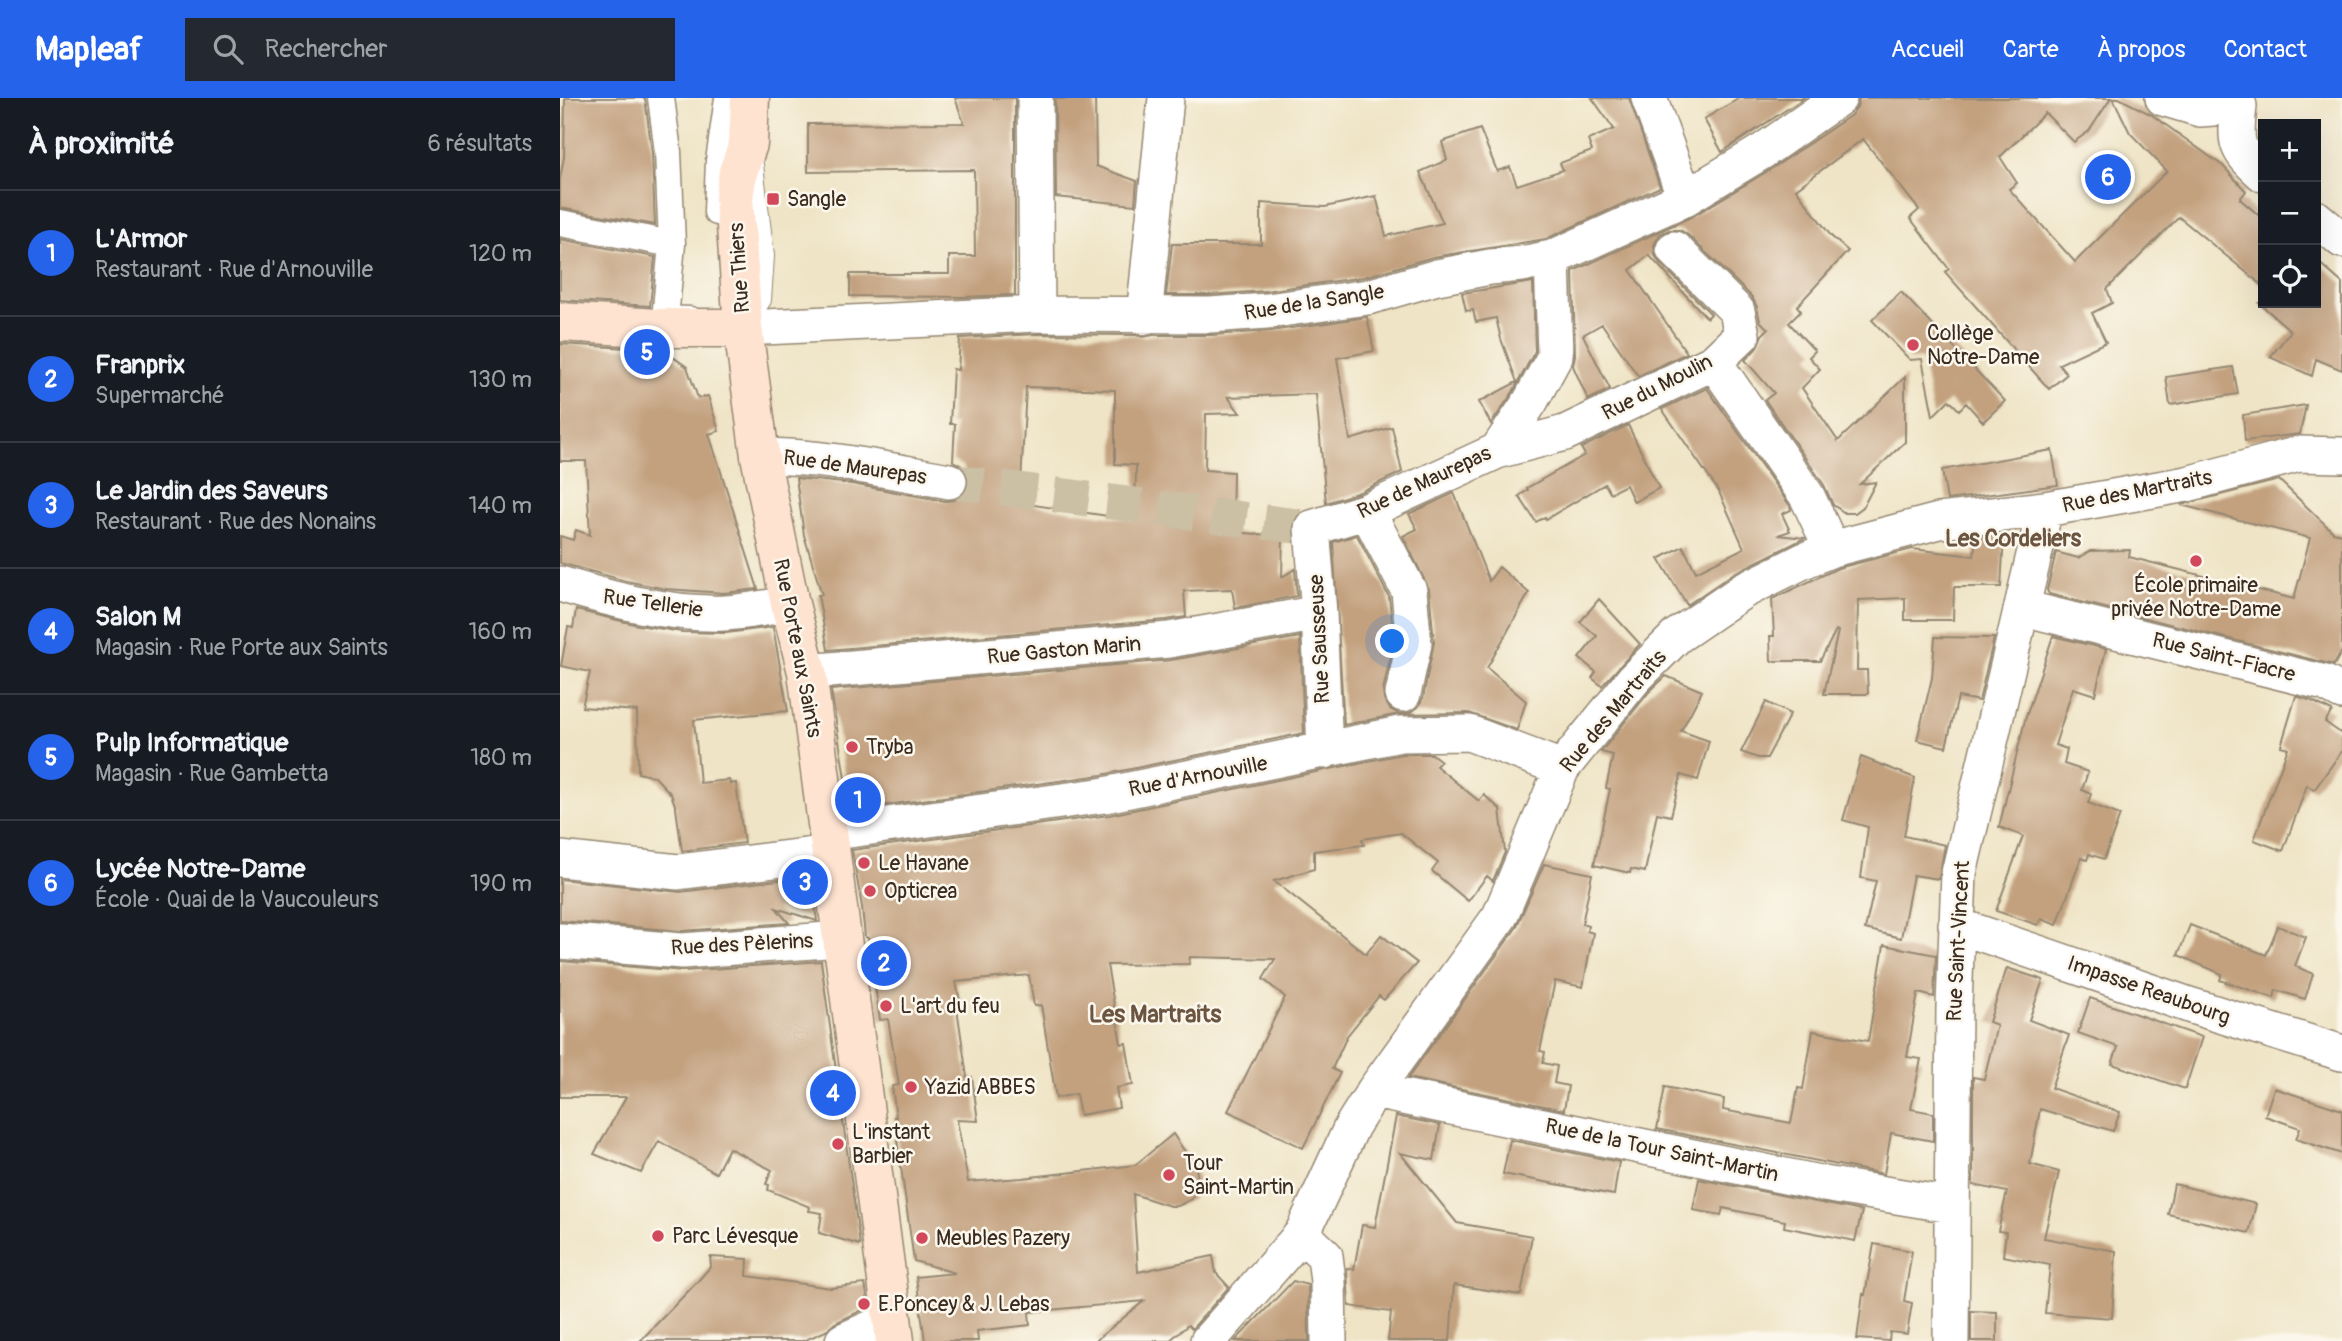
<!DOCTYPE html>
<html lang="fr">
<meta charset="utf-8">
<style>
body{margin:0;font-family:Pangolin,sans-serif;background:#242831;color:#f1f3f6}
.controls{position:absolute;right:21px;top:21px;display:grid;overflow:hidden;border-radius:0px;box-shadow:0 7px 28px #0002}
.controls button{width:63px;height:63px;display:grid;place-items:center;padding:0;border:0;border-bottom:2px solid #363941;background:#171b24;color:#f1f3f6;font:35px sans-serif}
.you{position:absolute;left:833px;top:544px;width:24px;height:24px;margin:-18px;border:5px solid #fff;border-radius:50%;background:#1a73e8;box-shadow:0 0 0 10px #1a73e833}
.badge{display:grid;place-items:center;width:46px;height:46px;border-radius:50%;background:#2563eb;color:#fff;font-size:23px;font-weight:700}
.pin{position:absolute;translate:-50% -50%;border:4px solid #fff;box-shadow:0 2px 7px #0006}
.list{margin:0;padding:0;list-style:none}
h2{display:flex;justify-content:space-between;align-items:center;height:91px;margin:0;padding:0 28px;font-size:30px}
h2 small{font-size:23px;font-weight:400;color:#9ea1a6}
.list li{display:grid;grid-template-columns:46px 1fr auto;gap:21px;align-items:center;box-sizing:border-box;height:126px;padding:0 28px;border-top:2px solid #363941}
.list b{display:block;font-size:26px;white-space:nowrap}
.list p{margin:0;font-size:23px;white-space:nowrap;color:#9ea1a6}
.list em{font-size:23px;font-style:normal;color:#9ea1a6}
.icon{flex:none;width:38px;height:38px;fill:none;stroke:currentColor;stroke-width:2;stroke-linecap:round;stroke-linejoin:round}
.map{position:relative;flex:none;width:1782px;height:1243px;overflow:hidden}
header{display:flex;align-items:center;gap:42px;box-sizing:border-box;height:98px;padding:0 35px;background:#2563eb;color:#fff}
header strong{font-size:33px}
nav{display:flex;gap:38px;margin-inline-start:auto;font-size:24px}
.search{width:490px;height:63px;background:#242831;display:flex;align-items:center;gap:18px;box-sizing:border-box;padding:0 24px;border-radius:0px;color:#9ea1a6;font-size:26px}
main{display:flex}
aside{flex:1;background:#171b24}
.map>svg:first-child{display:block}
.building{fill:#c3a17f;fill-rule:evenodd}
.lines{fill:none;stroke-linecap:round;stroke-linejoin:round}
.minor-tunnel{stroke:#cbbfa4;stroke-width:35;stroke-dasharray:35 18;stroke-linecap:butt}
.service-casing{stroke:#958772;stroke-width:20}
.pedestrian-casing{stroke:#958772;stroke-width:29}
.minor-casing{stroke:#958772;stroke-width:38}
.secondary-casing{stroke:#958772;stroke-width:41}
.service{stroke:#fff;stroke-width:18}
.pedestrian{stroke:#fff;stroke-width:26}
.minor{stroke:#fff;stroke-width:35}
.secondary{stroke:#fee3d1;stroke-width:38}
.poi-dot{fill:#d1495b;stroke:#fbf7ec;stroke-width:2.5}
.labels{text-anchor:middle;stroke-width:5;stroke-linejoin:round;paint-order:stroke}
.poi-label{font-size:21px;fill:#3b2a1e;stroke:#fbf7ec;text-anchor:start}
.street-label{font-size:21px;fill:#3b2a1e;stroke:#fbf7ec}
.neighbourhood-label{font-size:23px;font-weight:bold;fill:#6b5440;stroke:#fbf7ec}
.quarter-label{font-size:24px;font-weight:bold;fill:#6b5440;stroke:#fbf7ec}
</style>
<header>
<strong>Mapleaf</strong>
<div class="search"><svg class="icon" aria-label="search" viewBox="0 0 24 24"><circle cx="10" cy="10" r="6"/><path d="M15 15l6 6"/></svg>Rechercher</div>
<nav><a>Accueil</a><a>Carte</a><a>À propos</a><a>Contact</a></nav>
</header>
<main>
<aside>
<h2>À proximité<small>6 résultats</small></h2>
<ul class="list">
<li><span class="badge">1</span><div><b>L'Armor</b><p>Restaurant · Rue d'Arnouville</p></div><em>120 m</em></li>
<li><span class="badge">2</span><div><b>Franprix</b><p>Supermarché</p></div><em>130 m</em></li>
<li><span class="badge">3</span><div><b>Le Jardin des Saveurs</b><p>Restaurant · Rue des Nonains</p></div><em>140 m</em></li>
<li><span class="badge">4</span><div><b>Salon M</b><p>Magasin · Rue Porte aux Saints</p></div><em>160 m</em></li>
<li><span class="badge">5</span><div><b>Pulp Informatique</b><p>Magasin · Rue Gambetta</p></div><em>180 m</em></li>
<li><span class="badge">6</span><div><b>Lycée Notre-Dame</b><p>École · Quai de la Vaucouleurs</p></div><em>190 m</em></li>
</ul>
</aside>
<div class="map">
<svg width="1782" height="1243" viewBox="0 0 1782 1243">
<rect width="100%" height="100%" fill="#fbf7ec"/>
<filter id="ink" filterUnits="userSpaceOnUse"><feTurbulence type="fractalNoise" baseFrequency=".0143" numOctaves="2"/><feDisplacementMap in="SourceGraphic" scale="14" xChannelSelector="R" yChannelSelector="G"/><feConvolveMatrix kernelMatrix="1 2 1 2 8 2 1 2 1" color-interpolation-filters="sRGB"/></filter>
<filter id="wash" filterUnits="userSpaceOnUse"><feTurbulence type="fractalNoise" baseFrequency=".00686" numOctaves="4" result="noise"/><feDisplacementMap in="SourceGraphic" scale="28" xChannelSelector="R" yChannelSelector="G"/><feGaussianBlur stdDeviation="1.57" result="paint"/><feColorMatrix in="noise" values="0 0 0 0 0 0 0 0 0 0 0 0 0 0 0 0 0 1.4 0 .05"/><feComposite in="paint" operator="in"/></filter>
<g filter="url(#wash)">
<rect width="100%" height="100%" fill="#efe4c6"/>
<g id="blocks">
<!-- building -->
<path class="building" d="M5,0H85L92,55L95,127L0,110V81L4,59Z
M395,0H455V197L402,199L290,198V176H389V158H415L414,72L248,74V26L404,25Z
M535,0L536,68L577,83L575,107L496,99L495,1Z
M1032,0H1069L1100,89L986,141L873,159L804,179L705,193L649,197H606L612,146H701V105L765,109L816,98L826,138L883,125L860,74L887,62L882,44L920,31L937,73L950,69L957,87L1003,72L1000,65L1032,53L1028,42L1054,31Z
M1180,0H1244L1162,54L1144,21Z
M1299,0H1551L1529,33L1514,44L1485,15L1440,59L1457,85L1449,91L1515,164L1607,73L1570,35L1553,0H1559L1592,17L1663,68L1686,93L1680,101L1703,121V188L1619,119L1547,191L1552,205L1532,215L1546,244L1499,266L1507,276L1489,291L1385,174L1389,171L1350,120L1359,112L1303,41L1236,91L1271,138L1288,153L1237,208L1241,213L1229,225L1255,253L1249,259L1260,271L1242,290L1278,343L1345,279V344L1300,386L1316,384L1303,409L1295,415H1285L1273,407L1264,387L1205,302L1214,295L1185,262L1196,251L1202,237L1208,231L1200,223L1197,209L1192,199L1128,137L1120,132H1109L1100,136L1094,147L1095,157L1100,165L1151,216L1147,220L1089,157L1070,172L1127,255L1078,278L1042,226L1023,237L1050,291L1028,302L1013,268L1015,257L1013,173L1133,118L1213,70L1291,17L1297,9Z
M0,141L95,159L90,208L0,202Z
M1756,162L1782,185V272L1756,261L1752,278L1710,259L1731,233L1699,205H1756Z
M973,184L975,253L953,294L931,326L919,304L957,284L941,241L936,220L916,224L913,212L906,213L902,195Z
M1341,194L1445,303L1423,324L1406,305L1399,312L1389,302L1373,318L1362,261L1350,262L1312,222Z
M807,219L814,253L777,260L790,342L832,329L842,374L800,394L766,405L756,296L668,299L680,315L646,316L645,372L673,374L672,434L723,438L722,479L735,471L737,498L675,510L672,491L624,493L626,519L606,522L268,552L258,497H262L244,437L236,380L292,386L385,403L395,402L404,396L409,387L408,377L402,368L393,363L395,326H390L393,271L398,272L400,240L477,236L576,237L583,239L593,237H651L710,233ZM466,289L555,292V366L576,367L575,422L460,405Z
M0,246L103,252L127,269L138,300L148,298L159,333L149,336L198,491L164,495L106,491L66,483L0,465V438L13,442L16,432L30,437L26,363H0Z
M1673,269L1678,296L1610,307L1606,279Z
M1147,290L1230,408L1231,412L1222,416L1230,433L1218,437L1245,440L1174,475L1127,507L1099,461L1123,448L1136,474L1184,450L1159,394L1102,311Z
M1746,307L1740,336L1685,343L1683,317Z
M1068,327L1099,390L1074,404L1066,387L1050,395L1045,386L986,421L985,419L976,424L959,398L968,392L967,390L1025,357L1021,350Z
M1492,352L1498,387L1387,402L1382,372Z
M1719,382L1773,434L1782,436V553L1774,567L1489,496L1487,492L1496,454L1518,460L1530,453L1570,452L1569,459L1734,501L1750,440L1621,407Z
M894,395L929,483L939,469L969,495L927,570L966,603L957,632L909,615L839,616L784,627L773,444L797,437L829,499L834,545L823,592L824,601L830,611L839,616L850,615L858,609L863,600L874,544L869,491L843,438L857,431L849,416Z
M1442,436L1444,438L1441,489H1394L1393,522H1345V500L1298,502L1297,572H1307L1308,596H1264L1278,533L1276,532L1260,563H1211L1210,538H1214L1212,501L1278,470L1352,451L1414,458L1416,439Z
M1039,501L1080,546L1042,588L1032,580L1036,574L1019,560L1037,538L1020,524Z
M16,512L78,527L122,534L166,535L213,529L228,613L134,622L140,685L169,682L170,686L176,685L184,745L122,753L116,710L111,696L95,679L78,675L77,613L22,609L30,574L1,568L8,529L13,530Z
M1493,538L1546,551L1535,597L1513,590L1495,647L1507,651L1504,666L1528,674L1522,692L1531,696L1528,705L1560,717L1544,761L1529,756L1527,762L1521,760L1497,827L1481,821L1478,827L1436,813L1463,738L1439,729L1465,622Z
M740,539L744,635L542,677L290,712L271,592L611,562Z
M1375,539L1434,540L1419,603L1398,599L1386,649L1357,642L1372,580Z
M1106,578L1142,593L1121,633L1149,643L1138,682L1121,677L1111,718L1097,715L1085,774L1071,771L1070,775L1034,767L1050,691L1046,690L1053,657L1041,654L1089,594Z
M1736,598L1752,603L1772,613L1765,624L1782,636V653L1754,692L1747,687L1723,753L1694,742L1728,650L1721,648Z
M1206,604L1230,616L1207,660H1198L1181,654Z
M842,656H872L881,663L876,668L919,703L924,697L940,711L945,754L933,783L927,778L908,803L872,773L878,765L841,735L802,741L804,747L754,753V771L714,783L806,856L821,837L857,865L824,902L819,898L787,938L772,971L780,975L743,1050L668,1013L725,899L703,881L715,861L630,859L629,866L547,867L561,946L566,945L573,987L556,990L559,1010L520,1017L516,996L496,1000L481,907L474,908L469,877L396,884L401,908L397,910L407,979H412L418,1023L397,1022L408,1084L462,1080L575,1067L613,1036L636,1070L639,1089L632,1101L618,1108H610L573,1096L578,1174L653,1158L656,1175L669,1189L632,1231L628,1227L609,1243H535L584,1203L469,1214L470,1227L417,1233L418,1243H365L356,1179L395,1175L354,1163L334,1019H336L332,988L339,987L328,921L320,922L308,840L305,839L302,809L292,752L549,717Z
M1301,659L1355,680L1344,738L1385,747L1379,781L1353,777L1341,840L1305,831L1316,783L1301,780L1308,729L1283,722Z
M984,766L1032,776L1022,826L1028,828L1027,833L1033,835L1023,889L995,883L980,953L985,954L983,965L997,968L994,985L1008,988L1004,1012L848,980L956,830Z
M251,778L257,823L216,810L229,825L122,833L0,823V781L120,794Z
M1630,827L1706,857L1718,828L1746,839L1735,868L1753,876L1745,901L1716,892L1714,900L1660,882L1662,876L1618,857Z
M1324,847L1376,857L1374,899L1358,895L1347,959L1361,961L1351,1011L1373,1015V1043L1331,1035L1324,1076L1097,1031L1105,989L1164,1001L1163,1012L1231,1025L1238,990L1243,991L1253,933L1308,943Z
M0,863L124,873L261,863L300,1147L259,1135L262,1115L249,1113L250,1109L208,1092L209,1087L206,1086L212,1072L169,1050L156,1075L99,1043L81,1075L34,1056L66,999H0Z
M1447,870L1483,882L1469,922L1509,937L1491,990L1560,1014L1553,1033L1480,1011L1470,1066L1499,1074L1484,1140L1556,1153L1552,1220L1485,1215L1490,1167L1443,1158L1446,1134L1438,1133L1447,1094L1413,1087V979L1424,981L1437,927L1429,924Z
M1530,900L1642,939L1625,991L1552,966L1558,949L1518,935Z
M1714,990L1782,1012V1056L1736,1041L1740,1030L1705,1018Z
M836,1018L880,1027L874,1062L840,1055L897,1125L972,1138L961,1197L894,1187L890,1243H828L831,1214L789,1208L787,1170L794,1171L802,1127L815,1129Z
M950,1042L1059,1064L1054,1097L943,1076Z
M1139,1081L1302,1113L1295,1143L1224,1129L1225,1123L1163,1110L1161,1117L1133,1112Z
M1614,1086L1696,1106L1689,1135L1608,1116Z
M1314,1146L1352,1153L1344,1203L1352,1205L1347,1236L1330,1234L1329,1243L1297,1241L1303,1196L1305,1197Z
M150,1159L188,1161L187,1178L271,1190L305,1186L309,1209L275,1225L266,1233L243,1243H80L138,1183L151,1168Z
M733,1183L748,1187L749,1243H675Z
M1411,1213L1437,1214V1243H1411Z"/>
</g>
</g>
<g filter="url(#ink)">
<use href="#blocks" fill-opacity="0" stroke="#958772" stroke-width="2"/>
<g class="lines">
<!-- minor-tunnel -->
<path class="minor-tunnel" d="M389,383L752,430"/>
<defs>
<path id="service" d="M187,224L202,202L205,158L193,59"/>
<path id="pedestrian" d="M101,0L108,54L112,146L105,221L130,222
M157,114L159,63L168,0
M0,125L112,146"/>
<path id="minor" d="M475,0L477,216
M1089,0L1125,100
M1603,0L1640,11L1679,8
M1679,8C1675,45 1674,50 1703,76
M1756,120L1782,142
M584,219L606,0
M183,230L477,216L650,217L707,213L808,199L877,179L930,169L962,166L992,160L1125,100L1203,53L1279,0
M1154,264L1247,398L1272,451
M937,353L1005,335L1154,264L1182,237L1177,213L1114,151
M200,358C264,358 326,372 389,383
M807,413L849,493L854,546L843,596
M0,486C53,502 110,517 165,515C186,514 208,509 230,506
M1463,510L1765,585L1782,594
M247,574L609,542L759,515
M765,653L759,515L752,430L807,413L937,353L970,304L995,258L992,160
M268,735L545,697L840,636L909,635L1002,670
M0,761L118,774L270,755
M1396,827L1632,908L1782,955
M0,843L122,853L280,841
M814,993L1264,1086L1391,1107
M742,1136L765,1158L768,1183L769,1243
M283,1243L332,1221
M648,1243L742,1136L792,1028L814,993L940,818L1002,670L1074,581L1117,538L1183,493L1243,463L1272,451L1379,423L1485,411L1627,386L1739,356L1782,357
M1391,1243L1394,908L1399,775L1485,411"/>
<path id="secondary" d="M190,0L188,46L178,74L174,100L183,230L200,358L230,506L247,574L335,1243
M0,224L99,230H183"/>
</defs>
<!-- service casing -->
<use href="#service" class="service-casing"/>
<!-- pedestrian casing -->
<use href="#pedestrian" class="pedestrian-casing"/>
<!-- minor casing -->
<use href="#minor" class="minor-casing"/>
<!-- secondary casing -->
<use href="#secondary" class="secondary-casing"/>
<!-- service -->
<use href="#service" class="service"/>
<!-- pedestrian -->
<use href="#pedestrian" class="pedestrian"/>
<!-- minor -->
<use href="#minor" class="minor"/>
<!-- secondary -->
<use href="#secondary" class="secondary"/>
</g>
</g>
<!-- markers -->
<g class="poi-dot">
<rect x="206" y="94" width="14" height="14" rx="3.5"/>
<circle cx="1353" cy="247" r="7"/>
<circle cx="1636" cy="463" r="7"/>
<circle cx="292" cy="649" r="7"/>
<circle cx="304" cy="765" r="7"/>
<circle cx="310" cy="793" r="7"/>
<circle cx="326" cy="908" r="7"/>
<circle cx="351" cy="989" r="7"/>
<circle cx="278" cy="1046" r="7"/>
<circle cx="609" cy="1077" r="7"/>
<circle cx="98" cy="1138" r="7"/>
<circle cx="362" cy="1140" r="7"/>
<circle cx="304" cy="1206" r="7"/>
</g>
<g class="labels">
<!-- poi labels -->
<g class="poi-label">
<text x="227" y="108">Sangle</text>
<text x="1367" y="242">Collège<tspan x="1367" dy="24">Notre-Dame</tspan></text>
<text x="1636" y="494" text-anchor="middle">École primaire<tspan x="1636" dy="24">privée Notre-Dame</tspan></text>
<text x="306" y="656">Tryba</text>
<text x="318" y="772">Le Havane</text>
<text x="324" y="800">Opticrea</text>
<text x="340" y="915">L'art du feu</text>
<text x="365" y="996">Yazid ABBES</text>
<text x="292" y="1041">L'instant<tspan x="292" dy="24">Barbier</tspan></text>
<text x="623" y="1072">Tour<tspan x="623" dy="24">Saint-Martin</tspan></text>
<text x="112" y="1145">Parc Lévesque</text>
<text x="376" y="1147">Meubles Pazery</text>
<text x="318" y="1213">E.Poncey &amp; J. Lebas</text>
</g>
<!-- street labels -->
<g class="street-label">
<text transform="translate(179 170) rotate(-94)" y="7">Rue Thiers</text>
<text transform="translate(754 204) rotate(-9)" y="7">Rue de la Sangle</text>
<text transform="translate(1097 289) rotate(-27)" y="7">Rue du Moulin</text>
<text transform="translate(295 369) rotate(8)" y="7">Rue de Maurepas</text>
<text transform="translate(864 384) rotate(-25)" y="7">Rue de Maurepas</text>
<text transform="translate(1577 393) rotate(-11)" y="7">Rue des Martraits</text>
<text transform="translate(93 505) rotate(8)" y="7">Rue Tellerie</text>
<text transform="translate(759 541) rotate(-93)" y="7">Rue Sausseuse</text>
<text transform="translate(238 550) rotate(79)" y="7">Rue Porte aux Saints</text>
<text transform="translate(504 552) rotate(-5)" y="7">Rue Gaston Marin</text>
<text transform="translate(1664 559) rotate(14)" y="7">Rue Saint-Fiacre</text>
<text transform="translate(1053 613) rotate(-50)" y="7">Rue des Martraits</text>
<text transform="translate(638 678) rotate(-11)" y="7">Rue d'Arnouville</text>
<text transform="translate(1398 843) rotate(-87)" y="7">Rue Saint-Vincent</text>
<text transform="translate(182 846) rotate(-3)" y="7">Rue des Pèlerins</text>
<text transform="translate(1589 892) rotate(19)" y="7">Impasse Reaubourg</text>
<text transform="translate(1102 1052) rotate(12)" y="7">Rue de la Tour Saint-Martin</text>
</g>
<!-- neighbourhood labels -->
<g class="neighbourhood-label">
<text x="1453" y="448">Les Cordeliers</text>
</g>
<!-- quarter labels -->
<g class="quarter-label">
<text x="595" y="924">Les Martraits</text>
</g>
</g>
</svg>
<div class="controls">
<button>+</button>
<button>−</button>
<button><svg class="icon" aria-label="locate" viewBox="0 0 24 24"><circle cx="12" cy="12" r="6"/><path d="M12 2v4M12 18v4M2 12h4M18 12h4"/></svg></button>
</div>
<div class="you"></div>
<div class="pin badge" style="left:298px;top:702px">1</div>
<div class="pin badge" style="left:324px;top:865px">2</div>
<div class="pin badge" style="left:245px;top:784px">3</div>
<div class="pin badge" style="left:273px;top:995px">4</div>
<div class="pin badge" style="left:87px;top:254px">5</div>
<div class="pin badge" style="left:1548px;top:79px">6</div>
</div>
</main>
